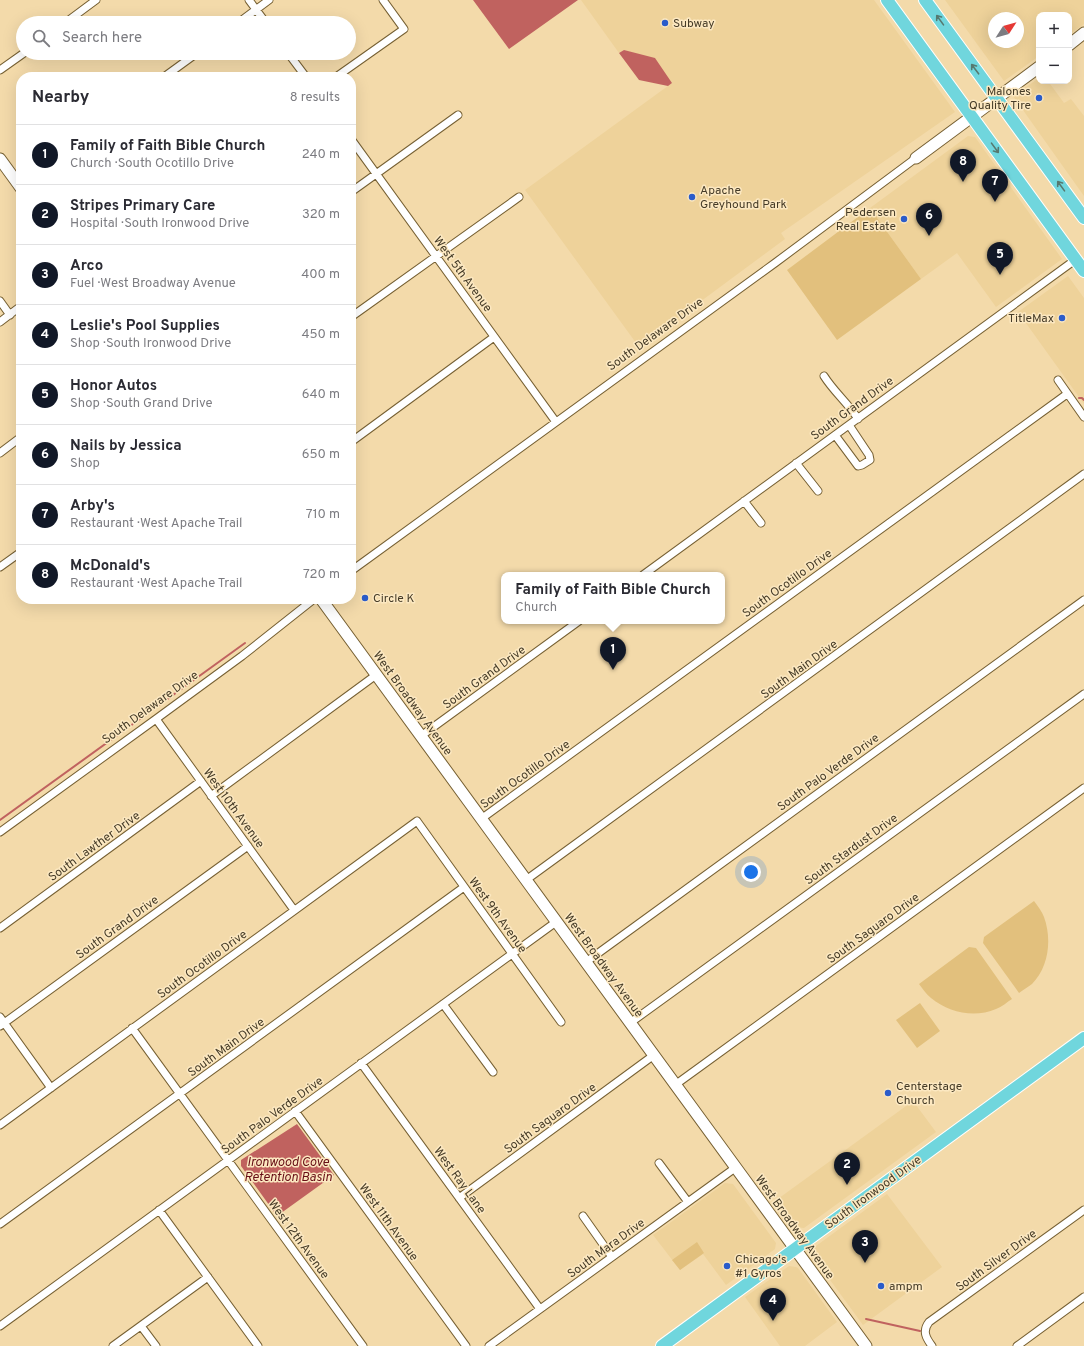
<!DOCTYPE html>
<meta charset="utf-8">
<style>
body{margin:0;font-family:Overpass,sans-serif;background:#f7f7f7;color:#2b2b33}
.controls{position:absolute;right:12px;top:12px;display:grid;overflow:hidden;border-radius:8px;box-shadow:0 4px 16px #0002}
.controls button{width:36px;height:36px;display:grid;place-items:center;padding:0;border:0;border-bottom:1px solid #e1e1e2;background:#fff;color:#2b2b33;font:20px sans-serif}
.compass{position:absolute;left:988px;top:12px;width:36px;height:36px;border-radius:50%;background:#fff;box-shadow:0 4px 16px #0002;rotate:54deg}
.you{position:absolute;left:751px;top:872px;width:14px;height:14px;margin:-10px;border:3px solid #fff;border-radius:50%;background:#1a73e8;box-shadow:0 0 0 6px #1a73e833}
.badge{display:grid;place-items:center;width:26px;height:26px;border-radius:50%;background:#111827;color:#fff;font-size:13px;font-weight:700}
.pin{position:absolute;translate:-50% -33px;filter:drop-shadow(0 1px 2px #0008)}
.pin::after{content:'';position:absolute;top:21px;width:14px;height:12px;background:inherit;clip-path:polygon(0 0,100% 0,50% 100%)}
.popup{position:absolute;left:501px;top:572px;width:224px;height:52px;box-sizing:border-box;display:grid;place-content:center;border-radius:8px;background:#fff;filter:drop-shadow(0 1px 3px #0005);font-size:13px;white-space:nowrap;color:#7c7c81}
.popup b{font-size:15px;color:#2b2b33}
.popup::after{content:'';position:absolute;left:50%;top:100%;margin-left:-8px;border:8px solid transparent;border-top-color:#fff}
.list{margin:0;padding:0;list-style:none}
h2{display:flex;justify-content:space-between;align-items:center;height:52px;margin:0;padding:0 16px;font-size:17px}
h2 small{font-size:13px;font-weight:400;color:#7c7c81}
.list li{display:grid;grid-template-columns:26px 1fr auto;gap:12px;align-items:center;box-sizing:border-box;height:60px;padding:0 16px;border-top:1px solid #e1e1e2}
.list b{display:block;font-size:15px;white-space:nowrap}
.list p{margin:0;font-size:13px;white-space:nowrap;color:#7c7c81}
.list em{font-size:13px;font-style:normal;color:#7c7c81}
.icon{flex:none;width:22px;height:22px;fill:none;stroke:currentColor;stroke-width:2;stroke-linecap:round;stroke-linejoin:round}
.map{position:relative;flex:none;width:1084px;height:1346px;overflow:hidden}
.search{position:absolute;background:#fff;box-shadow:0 4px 16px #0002;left:16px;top:16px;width:340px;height:44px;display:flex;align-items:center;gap:10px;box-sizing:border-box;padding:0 14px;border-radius:22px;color:#7c7c81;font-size:15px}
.panel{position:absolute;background:#fff;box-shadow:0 4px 16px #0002;left:16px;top:72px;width:340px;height:532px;border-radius:16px}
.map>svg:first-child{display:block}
.built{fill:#eed29a;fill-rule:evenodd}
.green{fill:#e2c07d}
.water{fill:#c0625f}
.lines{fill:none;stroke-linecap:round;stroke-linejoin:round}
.stream{stroke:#c0625f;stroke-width:2}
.street-casing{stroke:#766033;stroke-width:9}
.secondary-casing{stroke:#766033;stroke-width:13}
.primary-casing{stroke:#fff;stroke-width:14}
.street{stroke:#fff;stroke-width:7}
.secondary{stroke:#fff;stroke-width:11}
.primary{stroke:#70d6dd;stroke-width:12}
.oneway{stroke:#567970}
.poi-dot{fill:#2b5cca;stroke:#fce8c1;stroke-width:1.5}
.labels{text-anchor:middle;stroke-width:3;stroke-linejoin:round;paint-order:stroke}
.poi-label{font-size:12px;fill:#453b27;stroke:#fce8c1;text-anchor:start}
.street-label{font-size:12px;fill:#453b27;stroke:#fce8c1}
.water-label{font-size:13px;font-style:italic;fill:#670e16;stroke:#fce8c1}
</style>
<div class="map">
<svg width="1084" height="1346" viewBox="0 0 1084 1346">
<rect width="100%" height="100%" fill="#f3daaa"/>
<!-- built -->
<path class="built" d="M581,0H874L955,112L781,233L785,239L639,347L525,190L672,83L637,54L624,50L619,53Z
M945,0H1084V24L1069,35V15H1039V56L1004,81ZM994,18H1018V42H994Z
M1039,78V81H1048L1064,103L1071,99L1084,116V196L1013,96Z
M968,136L975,137L1062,259L996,307L957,253L921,279L870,208Z
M1068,276L1084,298V404L1018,312Z
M913,1101L936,1132L804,1228L795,1227L775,1201Z
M725,1183L733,1184L776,1243L775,1249L726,1285L703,1254L680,1270L653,1235Z
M887,1194L942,1267L863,1325L814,1258L813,1250L816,1246Z
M789,1266L796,1267L798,1268L837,1322L805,1346H780L745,1297Z"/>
<!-- green -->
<path class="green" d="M870,208L921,279L837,340L787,270Z
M1034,901C1038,906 1042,912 1044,917C1052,939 1049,967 1032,984C1028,987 1023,990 1019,993L983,943L984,937Z
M969,947L976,948L1012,999C1007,1002 1002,1007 996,1009C975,1018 949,1013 931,998C926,994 922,988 919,984Z
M920,1003L940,1031L917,1048L896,1020Z
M697,1242L704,1253L680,1270L672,1260Z"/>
<!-- water -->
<path class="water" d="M473,0H578L509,49Z
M624,50L655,58L672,83L668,86L639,80L619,53Z
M297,1124L334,1175L277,1216L241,1166V1160Z"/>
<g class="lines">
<!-- stream -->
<path class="stream" d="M1079,398H1082L1084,400
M0,820L245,643
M866,1319L920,1331"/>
<defs>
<path id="street" d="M249,0L266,23
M65,23L96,0
M238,23L269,0
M288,53L306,77
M0,70L24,53
M164,77L197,53
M336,77L404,29L383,0
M351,139L556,422
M351,192L458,115
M0,301L10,315
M351,317L519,197
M0,322L21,306
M824,376C834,392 848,403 858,419
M1058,380L1084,417
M835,435L858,466L862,465L870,460L869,455L849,425
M351,442L494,337
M0,453L21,437
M796,463L818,491
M744,501L761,523
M0,567L21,552
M351,571L775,263L916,158
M643,575L1075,260
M156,719L294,910
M421,736L579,621
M211,796L376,675
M481,819L1067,394
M0,832L156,719L242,656L314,599
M526,880L1084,474
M0,928L201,781
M586,962L1084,600
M443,1004L493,1072
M0,1017L51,1088
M630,1023L1084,694
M0,1026L248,846
M132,1028L363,1346
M361,1063L540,1309
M675,1085L1084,788
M295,1111L466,1346
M0,1125L417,821L561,1022
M659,1163L688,1202
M459,1198L654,1055
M159,1210L258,1346
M583,1216L612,1257
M0,1224L464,887
M0,1326L556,922
M141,1326L156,1346
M113,1346L208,1277
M489,1346L735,1168
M932,1346C926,1338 922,1331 929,1322L1084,1210
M1017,1346L1084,1297"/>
<path id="secondary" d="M1069,45L1084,33
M916,158L1039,67
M0,159L21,188
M321,599L866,1346"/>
<path id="primary" d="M887,0L1084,271
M925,0L1084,218
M662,1346L1084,1038"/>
</defs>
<!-- street casing -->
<use href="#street" class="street-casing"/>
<!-- secondary casing -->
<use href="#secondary" class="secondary-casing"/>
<!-- primary casing -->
<use href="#primary" class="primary-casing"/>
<!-- street -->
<use href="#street" class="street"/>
<!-- secondary -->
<use href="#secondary" class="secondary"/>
<!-- primary -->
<use href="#primary" class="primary"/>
</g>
<!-- one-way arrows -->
<defs><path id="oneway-shaft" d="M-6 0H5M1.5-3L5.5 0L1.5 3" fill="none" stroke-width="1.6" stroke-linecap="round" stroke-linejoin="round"/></defs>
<g class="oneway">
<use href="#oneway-shaft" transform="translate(940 20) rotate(-126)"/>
<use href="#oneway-shaft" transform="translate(975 69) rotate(-127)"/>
<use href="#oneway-shaft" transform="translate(995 148) rotate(54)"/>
<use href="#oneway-shaft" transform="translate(1061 186) rotate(-126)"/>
</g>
<!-- markers -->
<g class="poi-dot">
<circle cx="665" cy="23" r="4"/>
<circle cx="1039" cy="98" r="4"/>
<circle cx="692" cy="197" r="4"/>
<circle cx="904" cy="219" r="4"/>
<circle cx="1062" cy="318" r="4"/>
<circle cx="365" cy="598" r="4"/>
<circle cx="888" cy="1093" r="4"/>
<circle cx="727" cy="1266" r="4"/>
<circle cx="881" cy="1286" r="4"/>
</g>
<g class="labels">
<!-- poi labels -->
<g class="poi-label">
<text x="673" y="27">Subway</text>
<text x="1031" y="95" text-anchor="end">Malones<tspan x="1031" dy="14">Quality Tire</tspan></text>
<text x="700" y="194">Apache<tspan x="700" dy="14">Greyhound Park</tspan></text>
<text x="896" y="216" text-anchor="end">Pedersen<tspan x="896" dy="14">Real Estate</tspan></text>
<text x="1054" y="322" text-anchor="end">TitleMax</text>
<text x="373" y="602">Circle K</text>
<text x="896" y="1090">Centerstage<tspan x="896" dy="14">Church</tspan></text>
<text x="735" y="1263">Chicago's<tspan x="735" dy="14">#1 Gyros</tspan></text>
<text x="889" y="1290">ampm</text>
</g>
<!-- street labels -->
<g class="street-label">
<text transform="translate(463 274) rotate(54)" y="4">West 5th Avenue</text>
<text transform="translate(655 334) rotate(-36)" y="4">South Delaware Drive</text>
<text transform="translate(852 408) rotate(-36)" y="4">South Grand Drive</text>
<text transform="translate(787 583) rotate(-36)" y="4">South Ocotillo Drive</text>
<text transform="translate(799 669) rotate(-36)" y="4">South Main Drive</text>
<text transform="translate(484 677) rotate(-36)" y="4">South Grand Drive</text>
<text transform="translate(413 703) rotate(54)" y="4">West Broadway Avenue</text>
<text transform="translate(150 707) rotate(-36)" y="4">South Delaware Drive</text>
<text transform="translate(828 772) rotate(-36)" y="4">South Palo Verde Drive</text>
<text transform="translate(525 774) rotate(-36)" y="4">South Ocotillo Drive</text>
<text transform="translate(234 808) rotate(54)" y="4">West 10th Avenue</text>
<text transform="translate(94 846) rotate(-36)" y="4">South Lawther Drive</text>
<text transform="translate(851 849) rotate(-36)" y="4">South Stardust Drive</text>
<text transform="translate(498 915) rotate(54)" y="4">West 9th Avenue</text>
<text transform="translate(117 927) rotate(-36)" y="4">South Grand Drive</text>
<text transform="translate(873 928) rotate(-36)" y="4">South Saguaro Drive</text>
<text transform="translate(202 964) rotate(-36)" y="4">South Ocotillo Drive</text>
<text transform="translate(604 965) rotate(54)" y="4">West Broadway Avenue</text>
<text transform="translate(226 1047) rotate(-36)" y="4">South Main Drive</text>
<text transform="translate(272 1115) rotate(-36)" y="4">South Palo Verde Drive</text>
<text transform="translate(550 1118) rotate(-36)" y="4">South Saguaro Drive</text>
<text transform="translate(460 1180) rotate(54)" y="4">West Ray Lane</text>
<text transform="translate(873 1192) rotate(-36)" y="4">South Ironwood Drive</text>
<text transform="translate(389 1222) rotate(54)" y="4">West 11th Avenue</text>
<text transform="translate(795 1227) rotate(54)" y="4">West Broadway Avenue</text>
<text transform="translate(299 1239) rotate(54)" y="4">West 12th Avenue</text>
<text transform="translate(606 1248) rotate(-36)" y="4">South Mara Drive</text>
<text transform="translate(996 1260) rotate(-36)" y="4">South Silver Drive</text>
</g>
<!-- water labels -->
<g class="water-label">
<text x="288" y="1166">Ironwood Cove<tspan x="288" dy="15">Retention Basin</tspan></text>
</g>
</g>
</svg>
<div class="controls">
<button>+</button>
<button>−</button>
</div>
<svg class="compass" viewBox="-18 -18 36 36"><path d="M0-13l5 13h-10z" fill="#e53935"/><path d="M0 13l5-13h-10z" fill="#7c7c81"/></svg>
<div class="you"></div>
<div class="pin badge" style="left:613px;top:670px">1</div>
<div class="popup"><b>Family of Faith Bible Church</b>Church</div>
<div class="pin badge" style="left:847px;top:1185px">2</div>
<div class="pin badge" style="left:865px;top:1263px">3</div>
<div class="pin badge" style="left:773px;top:1321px">4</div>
<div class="pin badge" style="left:1000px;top:275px">5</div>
<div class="pin badge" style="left:929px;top:236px">6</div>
<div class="pin badge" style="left:995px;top:202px">7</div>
<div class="pin badge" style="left:963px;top:182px">8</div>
<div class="search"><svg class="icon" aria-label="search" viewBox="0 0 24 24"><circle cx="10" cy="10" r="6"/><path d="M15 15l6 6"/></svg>Search here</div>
<section class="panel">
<h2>Nearby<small>8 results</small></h2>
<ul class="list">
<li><span class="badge">1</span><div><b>Family of Faith Bible Church</b><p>Church · South Ocotillo Drive</p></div><em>240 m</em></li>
<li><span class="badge">2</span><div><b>Stripes Primary Care</b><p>Hospital · South Ironwood Drive</p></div><em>320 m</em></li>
<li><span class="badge">3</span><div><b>Arco</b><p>Fuel · West Broadway Avenue</p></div><em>400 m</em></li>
<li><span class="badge">4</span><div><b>Leslie's Pool Supplies</b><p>Shop · South Ironwood Drive</p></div><em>450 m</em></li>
<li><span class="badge">5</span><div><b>Honor Autos</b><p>Shop · South Grand Drive</p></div><em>640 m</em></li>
<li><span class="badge">6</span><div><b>Nails by Jessica</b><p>Shop</p></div><em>650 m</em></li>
<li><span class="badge">7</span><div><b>Arby's</b><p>Restaurant · West Apache Trail</p></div><em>710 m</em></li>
<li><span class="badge">8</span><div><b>McDonald's</b><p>Restaurant · West Apache Trail</p></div><em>720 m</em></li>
</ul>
</section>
</div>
